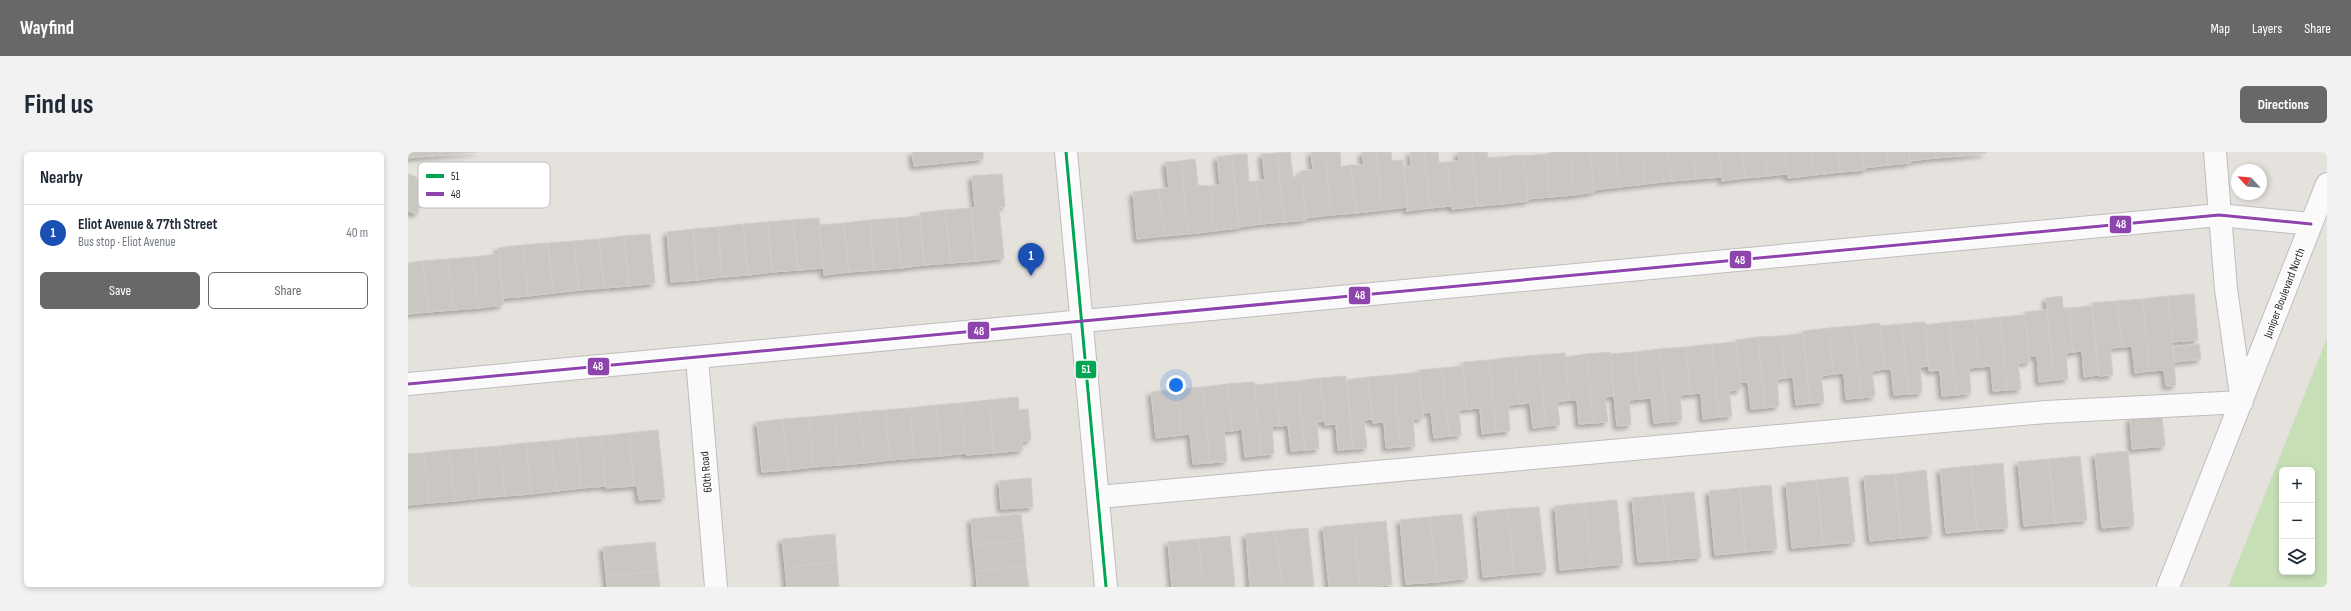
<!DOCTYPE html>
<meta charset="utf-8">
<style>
body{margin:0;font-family:"Sofia Sans Condensed",sans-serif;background:#f2f2f3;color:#1f2937}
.controls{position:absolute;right:12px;bottom:12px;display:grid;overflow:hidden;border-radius:6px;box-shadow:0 2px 6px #0003}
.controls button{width:36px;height:36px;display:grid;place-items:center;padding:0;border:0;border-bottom:1px solid #e0e1e3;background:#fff;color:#1f2937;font:20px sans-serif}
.compass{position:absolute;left:1823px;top:12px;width:36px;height:36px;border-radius:50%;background:#fff;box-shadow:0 2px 6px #0003;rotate:296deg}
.you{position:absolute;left:768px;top:233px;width:14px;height:14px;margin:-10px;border:3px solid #fff;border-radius:50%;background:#1a73e8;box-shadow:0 0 0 6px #1a73e833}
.badge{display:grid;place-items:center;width:26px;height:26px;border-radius:50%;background:#6a6866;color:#fff;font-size:13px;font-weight:700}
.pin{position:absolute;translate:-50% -33px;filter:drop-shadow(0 1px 2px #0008)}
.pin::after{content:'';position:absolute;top:21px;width:14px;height:12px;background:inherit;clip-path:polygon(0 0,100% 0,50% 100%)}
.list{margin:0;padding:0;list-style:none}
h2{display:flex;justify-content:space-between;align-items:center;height:52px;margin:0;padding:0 16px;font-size:17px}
h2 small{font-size:13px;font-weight:400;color:#747a83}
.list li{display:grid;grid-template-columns:26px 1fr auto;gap:12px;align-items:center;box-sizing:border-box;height:56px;padding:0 16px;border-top:1px solid #e0e1e3}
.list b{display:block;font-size:15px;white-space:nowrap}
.list p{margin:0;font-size:13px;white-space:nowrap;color:#747a83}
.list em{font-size:13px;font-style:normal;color:#747a83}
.actions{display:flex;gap:8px;padding:12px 16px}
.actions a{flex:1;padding:9px 0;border:1px solid #6a6866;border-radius:6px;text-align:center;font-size:14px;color:#6a6866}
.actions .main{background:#6a6866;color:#fff}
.icon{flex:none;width:22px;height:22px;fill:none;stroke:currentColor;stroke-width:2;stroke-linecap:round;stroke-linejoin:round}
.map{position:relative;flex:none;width:1919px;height:435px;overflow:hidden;border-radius:6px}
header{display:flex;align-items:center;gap:24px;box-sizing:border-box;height:56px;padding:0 20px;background:#6a6866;color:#fff}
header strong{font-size:19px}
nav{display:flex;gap:22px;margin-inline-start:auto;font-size:14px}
.intro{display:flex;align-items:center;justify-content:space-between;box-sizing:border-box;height:96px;padding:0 24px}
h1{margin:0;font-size:28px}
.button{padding:10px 18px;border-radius:6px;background:#6a6866;color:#fff;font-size:14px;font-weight:700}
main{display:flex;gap:24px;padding:0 24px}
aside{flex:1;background:#fff;border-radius:6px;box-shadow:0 2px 6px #0003}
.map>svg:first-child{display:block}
.green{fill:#c7dfb6;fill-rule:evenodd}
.building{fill:#cac7c3;stroke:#d0cdc9;filter:url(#shadow)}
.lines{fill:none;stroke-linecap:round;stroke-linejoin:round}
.minor-casing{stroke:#bfbdbd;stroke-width:24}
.minor{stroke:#fbfafa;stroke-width:22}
.bus-1-casing{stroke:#fff;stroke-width:6}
.bus-2-casing{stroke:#fff;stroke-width:6}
.bus-1{stroke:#00a651;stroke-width:3}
.bus-2{stroke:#8e44ad;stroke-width:3}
.labels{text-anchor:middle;stroke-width:3;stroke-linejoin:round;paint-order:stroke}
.street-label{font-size:12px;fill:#272727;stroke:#fff}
.key{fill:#fff;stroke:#bebebe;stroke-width:1}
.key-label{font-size:11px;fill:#272727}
.line-badge{stroke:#fff;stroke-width:1.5}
.badge-label{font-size:11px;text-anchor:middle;font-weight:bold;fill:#fff}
</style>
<header>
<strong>Wayfind</strong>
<nav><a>Map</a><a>Layers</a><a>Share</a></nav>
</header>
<div class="intro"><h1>Find us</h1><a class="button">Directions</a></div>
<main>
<aside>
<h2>Nearby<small></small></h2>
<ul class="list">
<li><span class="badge" style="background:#1a4fb4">1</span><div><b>Eliot Avenue &amp; 77th Street</b><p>Bus stop · Eliot Avenue</p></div><em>40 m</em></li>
</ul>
<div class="actions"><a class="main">Save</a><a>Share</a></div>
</aside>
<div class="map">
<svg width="1919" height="435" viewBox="0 0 1919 435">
<defs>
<filter id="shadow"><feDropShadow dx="-3.5" dy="3.5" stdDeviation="2" flood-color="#0004"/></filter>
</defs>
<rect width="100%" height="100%" fill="#e5e1dc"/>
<!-- green -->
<path class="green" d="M1919,186V435H1820ZM1874,318H1904V420H1874Z"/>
<!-- building -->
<path class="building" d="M0,0H32V3L0,6Z
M32,0H69L32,3Z
M504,0H575V7L506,14Z
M882,0L885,25L894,24L898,68L876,70L869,1Z
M903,0H917L923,63L898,66L893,19L905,18Z
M917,0H932L933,15L943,13L948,61L923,63Z
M954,0H968L974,58L948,61L943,13H956Z
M968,0H983L984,9L995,8L1000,55L974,58Z
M1002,0H1016L1022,56L998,59L1000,55L996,15L1003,14Z
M1016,0H1030L1031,11L1039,10L1044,54L1022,56Z
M1050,0H1064L1070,54L1044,57L1039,10L1051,9Z
M1064,0H1079L1080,6L1090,5L1094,52L1070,54Z
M1146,0H1162L1166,43L1142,45L1138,2Z
M1162,0H1182L1186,40L1166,43Z
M1182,0H1208L1211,35L1186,38Z
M1208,0H1234L1237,32L1211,35Z
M1234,0H1260L1263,29L1237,32Z
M1260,0H1285L1288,27L1263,29Z
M1285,0H1311L1313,25L1288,27Z
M1311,0H1334L1337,26L1314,29Z
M1334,0H1357L1359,24L1337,26Z
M1357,0H1377L1379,22L1359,24Z
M1377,0H1404L1406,23L1380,26Z
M1404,0H1430L1432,20L1406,23Z
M1430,0H1454L1457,18L1432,20Z
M1454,0H1479L1480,13L1456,16Z
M1479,0H1501L1502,11L1480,13Z
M1501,0H1527V6L1502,9Z
M1527,0H1550L1551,4L1527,6Z
M1550,0H1578V1L1551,4Z
M869,1L876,70L853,72L848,29L857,28L854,2Z
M839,2L841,30L848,29L853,72L831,75L824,3Z
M1138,2L1142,45L1120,47L1116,4Z
M824,3L831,76L806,79L802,34L812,33L809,5Z
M1116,3L1120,49L1094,52L1090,5Z
M787,7L790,33L802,34L806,79L780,82L773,9Z
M773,9L780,82L756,84L751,37L761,36L758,10Z
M0,22L21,30L9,62L0,59Z
M594,22L597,55H591L596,106L568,109L563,56H567L564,24Z
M751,37L756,84L729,87L725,40Z
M563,56L568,109L543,111L537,58Z
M537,58L543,111L516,113L512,61Z
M512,64L516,113L493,116L488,66Z
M411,66L415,116L390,118L385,68Z
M488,66L493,116L466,118L462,68Z
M385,68L390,118L364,120L360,70Z
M462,68L466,118L441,120L436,71Z
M360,70L364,120L340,123L335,72Z
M436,71L441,120L416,123L412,73Z
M335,72L340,123L314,125L310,75Z
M310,75L314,125L289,128L285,77Z
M285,77L289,128L263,130L259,80Z
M242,82L247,131L221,134L216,84Z
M216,84L221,134L196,136L191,87Z
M191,87L196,136L171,138L166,89Z
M166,89L171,138L145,141L140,91Z
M140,91L145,141L120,144L115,93Z
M115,93L120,144L95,146L90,96Z
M91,102L95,153L70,156L65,105Z
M65,105L70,156L45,158L40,107Z
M40,107L45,158L20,160L15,109Z
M15,109L20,160L0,162V111Z
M1786,142L1790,188L1764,190L1760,144Z
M1654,144L1655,156H1661L1665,200L1658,201L1660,227L1646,228L1638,146Z
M1760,144L1768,233L1758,234L1756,218L1741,219L1735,147Z
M1735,147L1741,219L1727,221L1724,194L1714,195L1709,149Z
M1709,149L1714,195L1702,196L1705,223L1691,224L1684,151Z
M1684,154L1690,223L1676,225L1674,199L1665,200L1661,156Z
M1639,158L1646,228L1631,230L1629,204H1621L1617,160Z
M1617,163L1622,210L1610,211L1613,237L1599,238L1592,165Z
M1592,165L1599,238L1585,239L1583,214L1571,215L1567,168Z
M1567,168L1571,215L1561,216L1563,241L1548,243L1541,170Z
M1517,170L1521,214L1512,215L1514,241L1500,242L1494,172Z
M1541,170L1548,243L1534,244L1532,218L1521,219L1517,173Z
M1472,171L1476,217L1464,219L1467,244L1453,246L1446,174Z
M1494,172L1500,242L1486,243L1483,217H1476L1472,174Z
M1446,174L1453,246L1438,247L1436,221L1425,222L1421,176Z
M1421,176L1425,222L1413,224L1416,250L1402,251L1395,179Z
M1395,181L1402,251L1388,253L1385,225L1377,226L1373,184Z
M1373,184L1377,226L1369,227L1371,254L1357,256L1350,185Z
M1350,185L1357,256L1343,257L1340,230H1332L1328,188Z
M1328,190L1333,237L1321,239L1324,264L1311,265L1304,192Z
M1304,192L1311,265L1295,267L1293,241L1282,242L1278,195Z
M1791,192L1793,207L1767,210L1765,195Z
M1278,195L1282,242L1272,243L1274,268L1259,270L1252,197Z
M1252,197L1259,270L1246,271L1243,246L1232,247L1227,200Z
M1202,200L1206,244L1197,245L1200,270L1185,271L1179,202Z
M1227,200L1232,247L1221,248L1223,273L1209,274L1202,202Z
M1157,201L1161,248L1149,250L1152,273L1138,274L1131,203Z
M1179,202L1185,271L1171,272L1169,248H1161L1157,205Z
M1131,203L1138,274L1125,276L1122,251L1111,252L1106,205Z
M1106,205L1111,252L1100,253L1102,279L1088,280L1081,208Z
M1081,208L1088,280L1074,282L1072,256L1059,257L1055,210Z
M1055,214L1059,257L1051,258L1053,283L1041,284L1034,216Z
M1034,216L1041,284L1026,286L1023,260L1015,261L1011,218Z
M1011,220L1015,266L1005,267L1007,294L992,295L986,223Z
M986,223L992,295L978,296L976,270L965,271L960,225Z
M938,224L945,297L930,298L928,272L917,273L912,226Z
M960,225L964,267L956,268L959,296L945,297L939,228Z
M912,226L917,269L909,270L911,297L897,298L890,229Z
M890,229L897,298L883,299L880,273L872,274L867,231Z
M846,230L853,303L837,305L834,277L824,279L820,232Z
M867,231L872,274H864L866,302L853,303L846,233Z
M820,232L824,279H816L819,309L802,311L795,235Z
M795,235L802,311L785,312L782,282L773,283L769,237Z
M769,237L773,283L748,286L743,240Z
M610,245L611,258L620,257L623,288L614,289L615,298L586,301L581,248Z
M581,248L586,301L558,303L553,251Z
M553,251L558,301L533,304L528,253Z
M528,253L533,304L506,306L502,256Z
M502,256L506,306L482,308L477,258Z
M477,258L482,308L457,311L452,260Z
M452,260L457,311L431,313L426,263Z
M426,263L431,313L405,315L401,265Z
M1754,264L1757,294L1724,297L1722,266Z
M401,265L405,315L380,318L375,267Z
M375,267L380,318L354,320L349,270Z
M250,278L257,346L231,348L229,333L226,334L221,281Z
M221,281L226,334L198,336L193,284Z
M193,284L198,334L173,336L168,286Z
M168,286L173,336L148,339L143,289Z
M143,289L148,339L123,342L118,291Z
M118,291L123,342L97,344L92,294Z
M92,294L97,344L72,346L68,296Z
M68,296L72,346L47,349L41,298Z
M41,298L47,349L21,351L16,301Z
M1720,299L1726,373L1694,376L1687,302Z
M16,301L21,351L0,353V302Z
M1672,304L1679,368L1647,371L1641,307Z
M1641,307L1647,371L1616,374L1610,310Z
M1595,311L1600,376L1569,378L1563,314Z
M1563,314L1569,378L1538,381L1532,317Z
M1518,318L1524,383L1493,386L1487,322Z
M1487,322L1493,386L1462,389L1456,324Z
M1440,325L1447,390L1415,393L1409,328Z
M623,326L625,355L593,357L591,329Z
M1409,328L1415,393L1384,396L1378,331Z
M1363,333L1369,397L1337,400L1332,336Z
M1332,336L1337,400L1307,403L1301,339Z
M1286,340L1293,405L1261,408L1255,343Z
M1255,343L1261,408L1230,410L1224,346Z
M1209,348L1215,412L1183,415L1177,351Z
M1177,351L1183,415L1152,418L1147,354Z
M1131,355L1138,419L1106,422L1100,357Z
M1100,357L1106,422L1075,425L1069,360Z
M613,362L616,388L565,393L563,367Z
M1054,362L1060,426L1029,430L1022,365Z
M1022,365L1029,430L998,432L992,368Z
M978,369L984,433L952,435L946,372Z
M946,372L952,435H921L915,375Z
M900,376L906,435H874L868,379Z
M868,379L874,435H842L838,382Z
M427,382L429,410L377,415L374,387Z
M822,384L827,435H795L791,387Z
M791,387L795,435H764L760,390Z
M616,388L618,414L568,419L565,393Z
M247,390L250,419L198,424L195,395Z
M429,410L431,435H379L377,415Z
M618,414L621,435H569L568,419Z
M250,419L252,435H199L198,424Z"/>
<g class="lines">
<defs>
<path id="minor" d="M658,0L698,435
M289,206L308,435
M0,232L1811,63L1903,72
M690,345L1638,260L1834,250L1818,137L1807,0
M1760,435L1919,32"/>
</defs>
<!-- minor casing -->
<use href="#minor" class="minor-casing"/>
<!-- minor -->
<use href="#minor" class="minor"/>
<defs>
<path id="bus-1" d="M658,0L698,435"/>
<path id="bus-2" d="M0,232L1811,63L1903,72"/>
</defs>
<!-- bus-1 casing -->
<use href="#bus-1" class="bus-1-casing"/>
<!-- bus-2 casing -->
<use href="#bus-2" class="bus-2-casing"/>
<!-- bus-1 -->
<use href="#bus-1" class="bus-1"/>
<!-- bus-2 -->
<use href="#bus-2" class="bus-2"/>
</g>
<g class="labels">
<!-- street labels -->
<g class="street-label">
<text transform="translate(1876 141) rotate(-69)" y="4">Juniper Boulevard North</text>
<text transform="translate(298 320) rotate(-95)" y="4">60th Road</text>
</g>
</g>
<!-- legend -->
<rect x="10" y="10" width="132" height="46" rx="6" class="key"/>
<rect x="18" y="22" width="18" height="4" fill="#00a651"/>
<rect x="18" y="40" width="18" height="4" fill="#8e44ad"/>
<g class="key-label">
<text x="43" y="28">51</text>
<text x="43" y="46">48</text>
</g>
<g class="line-badge">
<rect x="1701" y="63" width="23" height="19" rx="4" fill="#8e44ad"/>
<rect x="1321" y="98" width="23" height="19" rx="4" fill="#8e44ad"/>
<rect x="940" y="134" width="23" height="19" rx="4" fill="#8e44ad"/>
<rect x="559" y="169" width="23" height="19" rx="4" fill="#8e44ad"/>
<rect x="179" y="205" width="23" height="19" rx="4" fill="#8e44ad"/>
<rect x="667" y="208" width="22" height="19" rx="4" fill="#00a651"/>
</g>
<g class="badge-label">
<text x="1713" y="76">48</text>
<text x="1332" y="112">48</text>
<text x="952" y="147">48</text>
<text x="571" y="183">48</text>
<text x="190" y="218">48</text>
<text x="678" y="221">51</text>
</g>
</svg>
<div class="controls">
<button>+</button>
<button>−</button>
<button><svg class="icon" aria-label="layers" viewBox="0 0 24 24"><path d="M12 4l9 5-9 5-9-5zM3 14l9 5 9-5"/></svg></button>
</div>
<svg class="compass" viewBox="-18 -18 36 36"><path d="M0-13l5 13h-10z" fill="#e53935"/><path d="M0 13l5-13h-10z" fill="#747a83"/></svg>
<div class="you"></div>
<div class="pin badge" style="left:623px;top:124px;background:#1a4fb4">1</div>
</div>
</main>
